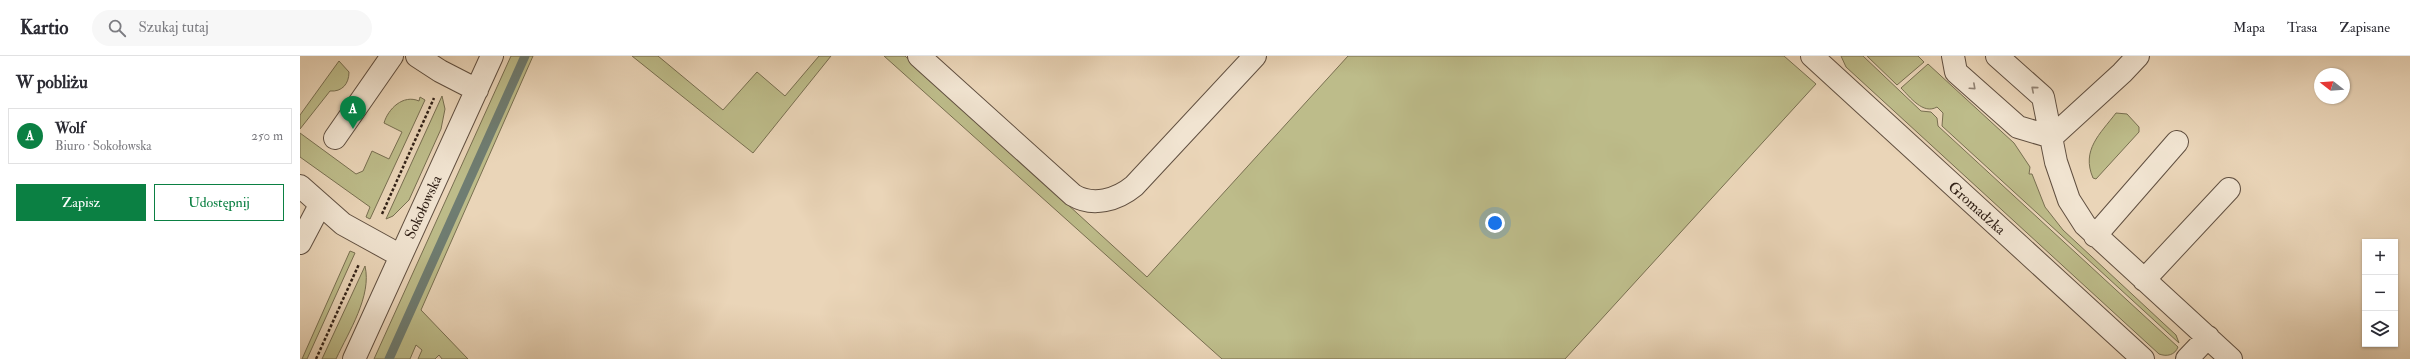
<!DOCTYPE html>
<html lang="pl">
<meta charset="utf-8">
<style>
body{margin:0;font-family:"IM FELL Double Pica",serif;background:#f7f7f7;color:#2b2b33}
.controls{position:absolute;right:12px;bottom:12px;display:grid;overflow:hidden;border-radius:0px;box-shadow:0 1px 3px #0004}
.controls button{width:36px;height:36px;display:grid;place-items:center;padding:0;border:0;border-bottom:1px solid #e1e1e2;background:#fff;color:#2b2b33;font:20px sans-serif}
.compass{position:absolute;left:2014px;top:12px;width:36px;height:36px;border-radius:50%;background:#fff;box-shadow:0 1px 3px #0004;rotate:287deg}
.you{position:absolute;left:1195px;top:167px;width:14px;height:14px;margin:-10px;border:3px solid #fff;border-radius:50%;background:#1a73e8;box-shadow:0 0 0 6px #1a73e833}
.badge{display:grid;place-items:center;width:26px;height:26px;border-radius:50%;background:#0b8043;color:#fff;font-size:13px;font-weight:700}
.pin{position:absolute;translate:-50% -33px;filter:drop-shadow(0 1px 2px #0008)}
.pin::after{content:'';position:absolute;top:21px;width:14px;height:12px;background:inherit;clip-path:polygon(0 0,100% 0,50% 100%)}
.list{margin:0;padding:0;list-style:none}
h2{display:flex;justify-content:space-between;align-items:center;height:52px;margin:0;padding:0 16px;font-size:17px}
h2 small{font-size:13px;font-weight:400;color:#7c7c81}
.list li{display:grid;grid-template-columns:26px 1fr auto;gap:12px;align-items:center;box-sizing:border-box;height:56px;margin:0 8px 8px;padding:0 8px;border:1px solid #e1e1e2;border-radius:0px}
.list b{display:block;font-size:15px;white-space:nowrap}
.list p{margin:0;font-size:13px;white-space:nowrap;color:#7c7c81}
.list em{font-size:13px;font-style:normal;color:#7c7c81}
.actions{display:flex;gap:8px;padding:12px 16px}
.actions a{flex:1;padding:9px 0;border:1px solid #0b8043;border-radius:0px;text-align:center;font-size:14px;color:#0b8043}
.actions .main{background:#0b8043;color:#fff}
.icon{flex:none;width:22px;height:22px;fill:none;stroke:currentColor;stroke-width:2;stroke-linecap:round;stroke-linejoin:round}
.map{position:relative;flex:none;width:2110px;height:303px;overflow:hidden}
header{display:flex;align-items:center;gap:24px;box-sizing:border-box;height:56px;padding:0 20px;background:#fff;border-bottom:1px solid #e1e1e2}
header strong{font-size:19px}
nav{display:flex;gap:22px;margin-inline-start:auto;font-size:14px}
.search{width:280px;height:36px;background:#f7f7f7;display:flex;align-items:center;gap:10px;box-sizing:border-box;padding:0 14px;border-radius:22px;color:#7c7c81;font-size:15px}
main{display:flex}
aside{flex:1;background:#fff}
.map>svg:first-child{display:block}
.green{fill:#bdbc8a;stroke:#786f51}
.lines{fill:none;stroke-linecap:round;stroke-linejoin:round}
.stream{stroke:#6f7d72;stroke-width:9}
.minor-casing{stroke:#604f40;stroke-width:24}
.path{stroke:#322218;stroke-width:2.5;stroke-dasharray:3 2;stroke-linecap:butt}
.minor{stroke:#f1e4d1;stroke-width:22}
.oneway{stroke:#928374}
.labels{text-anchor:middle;stroke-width:3;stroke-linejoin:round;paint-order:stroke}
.street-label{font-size:15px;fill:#322218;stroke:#f1e4d1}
</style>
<header>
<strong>Kartio</strong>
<div class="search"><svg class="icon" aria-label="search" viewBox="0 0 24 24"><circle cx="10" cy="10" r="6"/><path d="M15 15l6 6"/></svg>Szukaj tutaj</div>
<nav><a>Mapa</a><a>Trasa</a><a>Zapisane</a></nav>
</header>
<main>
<aside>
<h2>W pobliżu<small></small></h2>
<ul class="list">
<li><span class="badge">A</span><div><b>Wolf</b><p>Biuro · Sokołowska</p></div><em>250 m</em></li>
</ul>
<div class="actions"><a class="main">Zapisz</a><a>Udostępnij</a></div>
</aside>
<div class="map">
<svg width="2110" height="303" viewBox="0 0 2110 303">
<rect width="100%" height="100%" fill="#ead5b8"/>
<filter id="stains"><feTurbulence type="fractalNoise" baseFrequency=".005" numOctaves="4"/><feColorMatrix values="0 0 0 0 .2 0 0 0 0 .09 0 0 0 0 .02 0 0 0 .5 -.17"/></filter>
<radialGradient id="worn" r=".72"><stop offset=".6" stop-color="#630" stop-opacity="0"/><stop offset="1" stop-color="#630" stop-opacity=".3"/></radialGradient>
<!-- green -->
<path class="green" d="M211,0H233L121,254L168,303H142L139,299L135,303H118L122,294L116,289L110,303H74Z
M332,0H358L423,54L457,16L485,40L519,0H531L453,97Z
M584,0H605L847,221L1048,0H1484L1516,28L1265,303H922Z
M1541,0H1563L1621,55L1631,56L1637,62L1638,70L1878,291C1875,299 1867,301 1859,298L1546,11Z
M1567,0H1618L1624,6L1597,29Z
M39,5L49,16C49,28 42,36 30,35L0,73V59Z
M1628,8L1714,87L1730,111L1729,118H1732L1745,151L1763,174L1876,279L1879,287L1642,70L1643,57L1637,51C1623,59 1610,41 1601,32Z
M142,40L145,53L141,73L109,144L93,160L86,163Z
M120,41L125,44L70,163L66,161L70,151L0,101V77L56,118L63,115L72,95L89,103L102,76L84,67C88,53 103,38 119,45Z
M1816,57L1827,58L1839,71V76L1796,123L1793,122C1781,94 1800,78 1816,57Z
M50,195L55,197L7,303H2Z
M65,210C72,240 49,275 36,303H22Z"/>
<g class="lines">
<!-- stream -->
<path class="stream" d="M89,303L225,0"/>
<defs>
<path id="minor" d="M117,0L140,15L177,34
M619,0L773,139C793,151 817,144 834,130L955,0
M1512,0L1843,303
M1653,0L1656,16L1718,71L1752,81
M1697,0L1743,41L1756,106L1769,144L1785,169L1931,303
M1752,81L1822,17L1838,0
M35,82L92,0
M0,130L43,168L101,200
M1795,180L1877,86
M0,187L20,149
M1844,224L1929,133
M54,303L192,0
M1887,303L1908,281"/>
</defs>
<!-- minor casing -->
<use href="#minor" class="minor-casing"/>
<!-- path -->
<path class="path" d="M82,158L134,42
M16,303L59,208"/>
<!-- minor -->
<use href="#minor" class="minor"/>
</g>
<!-- one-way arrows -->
<defs><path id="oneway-chevron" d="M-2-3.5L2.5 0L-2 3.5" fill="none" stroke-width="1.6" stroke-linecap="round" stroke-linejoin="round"/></defs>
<g class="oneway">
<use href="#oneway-chevron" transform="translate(1673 31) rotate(42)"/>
<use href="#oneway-chevron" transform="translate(1734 33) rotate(-139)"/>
</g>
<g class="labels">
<!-- street labels -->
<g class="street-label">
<text transform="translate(123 151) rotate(-65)" y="5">Sokołowska</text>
<text transform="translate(1677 152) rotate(42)" y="5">Gromadzka</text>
</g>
</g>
<rect width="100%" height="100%" filter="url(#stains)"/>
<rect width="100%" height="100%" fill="url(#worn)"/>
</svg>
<div class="controls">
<button>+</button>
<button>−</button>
<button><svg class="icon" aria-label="layers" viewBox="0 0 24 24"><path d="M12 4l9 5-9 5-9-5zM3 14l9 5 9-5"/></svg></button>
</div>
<svg class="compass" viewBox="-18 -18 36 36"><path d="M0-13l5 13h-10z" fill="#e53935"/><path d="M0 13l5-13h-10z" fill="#7c7c81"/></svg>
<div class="you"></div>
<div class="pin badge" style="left:53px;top:73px">A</div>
</div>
</main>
